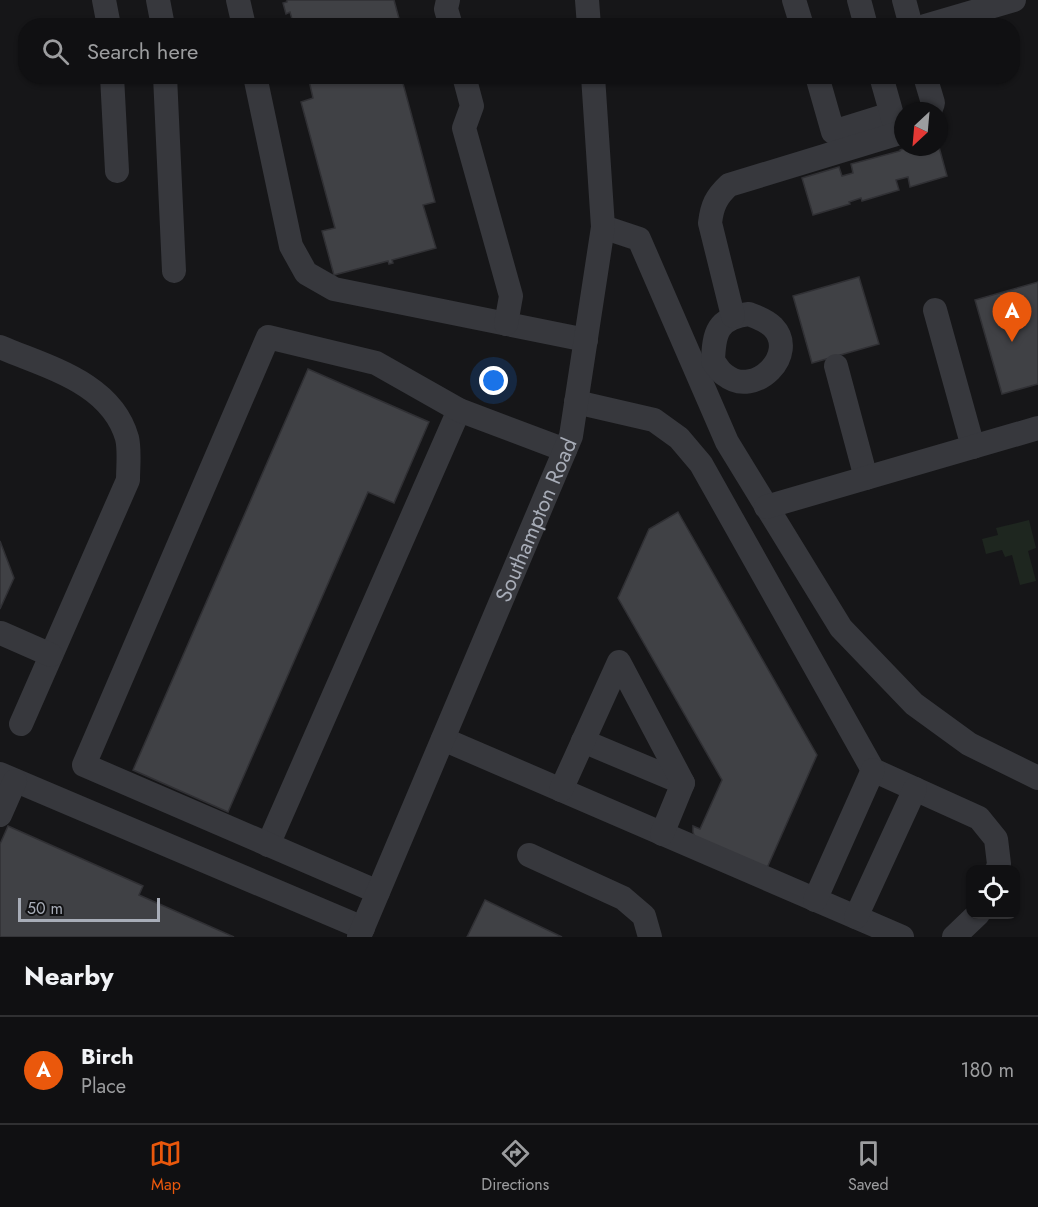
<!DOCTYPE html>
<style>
body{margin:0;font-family:Jost,sans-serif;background:#1e1e20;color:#f1f3f6}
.controls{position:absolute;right:18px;bottom:18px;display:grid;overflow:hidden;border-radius:12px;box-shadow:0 2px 4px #0004}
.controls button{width:54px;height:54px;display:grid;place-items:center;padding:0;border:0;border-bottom:2px solid #303032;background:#101012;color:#f1f3f6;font:30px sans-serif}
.compass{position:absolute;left:894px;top:102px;width:54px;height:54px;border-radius:50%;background:#101012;box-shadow:0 2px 4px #0004;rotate:206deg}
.scale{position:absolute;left:18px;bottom:15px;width:142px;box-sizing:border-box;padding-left:6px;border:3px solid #a8adb8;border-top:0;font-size:16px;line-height:21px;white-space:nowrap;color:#a8adb8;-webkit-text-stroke:4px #111113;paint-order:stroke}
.you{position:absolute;left:494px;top:381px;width:21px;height:21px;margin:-15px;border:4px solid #fff;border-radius:50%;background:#1a73e8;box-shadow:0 0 0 9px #1a73e833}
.badge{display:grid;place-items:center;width:39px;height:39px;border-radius:50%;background:#ea580c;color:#fff;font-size:20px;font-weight:700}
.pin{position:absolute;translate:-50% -50px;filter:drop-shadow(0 2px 3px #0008)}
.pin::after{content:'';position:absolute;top:32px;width:21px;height:18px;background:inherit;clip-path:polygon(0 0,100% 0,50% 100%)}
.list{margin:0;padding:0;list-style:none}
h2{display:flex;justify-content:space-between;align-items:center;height:78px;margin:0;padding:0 24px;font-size:26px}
h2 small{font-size:20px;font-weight:400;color:#9c9d9f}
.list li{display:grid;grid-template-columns:39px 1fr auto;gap:18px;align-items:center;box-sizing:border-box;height:108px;padding:0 24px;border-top:2px solid #303032}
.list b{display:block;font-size:22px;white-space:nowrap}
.list p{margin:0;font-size:20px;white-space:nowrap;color:#9c9d9f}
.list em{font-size:20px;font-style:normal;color:#9c9d9f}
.icon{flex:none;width:33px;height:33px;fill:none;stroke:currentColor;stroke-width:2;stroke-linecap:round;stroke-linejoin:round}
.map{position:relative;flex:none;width:1038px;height:937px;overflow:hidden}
.search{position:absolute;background:#101012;box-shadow:0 2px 4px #0004;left:18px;right:18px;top:18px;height:66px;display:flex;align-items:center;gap:15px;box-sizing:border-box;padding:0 21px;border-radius:24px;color:#9c9d9f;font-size:22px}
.sheet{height:186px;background:#101012}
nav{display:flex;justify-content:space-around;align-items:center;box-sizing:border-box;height:84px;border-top:2px solid #303032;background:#101012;font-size:16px;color:#9c9d9f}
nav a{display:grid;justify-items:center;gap:3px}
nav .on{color:#ea580c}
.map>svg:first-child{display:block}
.green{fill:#1e261f}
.building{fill:#404145;stroke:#303034;stroke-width:1.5}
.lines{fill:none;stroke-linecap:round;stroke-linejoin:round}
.minor{stroke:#37383d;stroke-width:24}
.labels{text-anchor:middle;stroke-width:4.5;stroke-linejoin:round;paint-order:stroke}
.street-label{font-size:22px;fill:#a8adb8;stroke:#111113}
</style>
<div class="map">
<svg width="1038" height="937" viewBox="0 0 1038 937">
<rect width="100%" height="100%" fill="#161618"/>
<!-- green -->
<path class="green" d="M1029,520L1036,548L1028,551L1036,581L1020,585L1012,555L1005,557L1002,550L986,554L982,539L998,535L996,528Z"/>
<!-- building -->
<path class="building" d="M287,0H394L401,26H294L290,12L286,14L283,3L287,2Z
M308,76H401L435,202L423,205L436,248L392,260L393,263L389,264L388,261L334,275L322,231L335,228L301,102L313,98Z
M909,147H939L947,176L910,187L908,177L896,180L899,190L862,201L861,198L849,202L850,204L813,215L802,178L839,167L842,176L853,173L851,164L900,151V150Z
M859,277L879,344L812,363L793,296Z
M1038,282V384L1002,394L975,300Z
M308,369L429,422L394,503L368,492L228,812L133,770Z
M678,512L817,755L767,868L695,838L693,832V826L700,829L722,780L618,598L649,529Z
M0,541L14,578L0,609Z
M8,826L143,886L139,895L234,937H0V844Z
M485,900L562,937H467Z"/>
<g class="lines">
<!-- minor -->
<g class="minor">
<path d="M104,0L109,26"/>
<path d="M158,0L163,26"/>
<path d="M238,0L244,26"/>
<path d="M448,0L446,9L451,26"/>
<path d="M587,0L589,26"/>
<path d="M794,0L802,26"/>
<path d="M859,0L866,26"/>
<path d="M904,0L911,26"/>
<path d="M925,26L1014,0"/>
<path d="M112,76L117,171"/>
<path d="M165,76L174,271"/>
<path d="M255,76L291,246L306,273L334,289L586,340"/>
<path d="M464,76L472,106L464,128L511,296L506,324"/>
<path d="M817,76L833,132L891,114"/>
<path d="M881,76L896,129"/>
<path d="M925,76L933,103L930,111"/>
<path d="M603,227L639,239L727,442L841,628L914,704L969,744L1038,778"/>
<path d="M935,310L973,447"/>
<path d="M749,314C757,317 766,320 773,327C799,354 755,399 725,375C720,372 717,366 713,361C714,333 717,318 749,314Z"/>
<path d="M733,316L710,223C712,206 716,197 729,185L903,132"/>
<path d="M0,347C46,367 111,382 127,438C130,450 128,467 128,480L21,724"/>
<path d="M836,366L866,478"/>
<path d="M576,402L654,420L679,438L701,464L873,770L979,818L996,839L999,864L997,870"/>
<path d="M766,507L1038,428"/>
<path d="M1,633L51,655"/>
<path d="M443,739L902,937"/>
<path d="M583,741L683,783"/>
<path d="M0,774L363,928"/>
<path d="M561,790L619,662L683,783L662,834"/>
<path d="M0,815L15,781"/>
<path d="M268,845L459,410"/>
<path d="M529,855L623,898L644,916L650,937"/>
<path d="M378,892L84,765L268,337L376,363L459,410L565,450"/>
<path d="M815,900L873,770"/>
<path d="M856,917L915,789"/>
<path id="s1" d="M359,937L571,436L603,227L593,76"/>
<path d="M954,937L978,914"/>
</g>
</g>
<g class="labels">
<!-- street labels -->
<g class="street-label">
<text dy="8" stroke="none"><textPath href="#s1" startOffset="453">Southampton Road</textPath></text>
</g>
</g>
</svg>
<div class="controls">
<button><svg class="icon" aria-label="locate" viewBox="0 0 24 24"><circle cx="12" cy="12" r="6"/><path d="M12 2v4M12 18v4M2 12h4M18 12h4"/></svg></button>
</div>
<svg class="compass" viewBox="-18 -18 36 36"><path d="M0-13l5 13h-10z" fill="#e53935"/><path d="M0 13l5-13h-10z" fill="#9c9d9f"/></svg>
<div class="scale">50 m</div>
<div class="you"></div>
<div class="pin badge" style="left:1012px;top:342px">A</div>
<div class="search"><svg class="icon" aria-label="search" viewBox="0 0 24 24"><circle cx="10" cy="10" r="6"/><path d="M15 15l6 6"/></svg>Search here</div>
</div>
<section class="sheet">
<h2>Nearby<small></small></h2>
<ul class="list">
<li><span class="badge">A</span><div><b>Birch</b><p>Place</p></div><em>180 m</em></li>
</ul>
</section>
<nav>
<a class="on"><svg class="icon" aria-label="map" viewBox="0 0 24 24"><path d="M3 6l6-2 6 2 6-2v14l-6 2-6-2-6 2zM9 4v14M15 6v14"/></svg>Map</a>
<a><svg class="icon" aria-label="directions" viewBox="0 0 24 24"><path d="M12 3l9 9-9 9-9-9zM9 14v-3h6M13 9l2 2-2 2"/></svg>Directions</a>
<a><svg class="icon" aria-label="saved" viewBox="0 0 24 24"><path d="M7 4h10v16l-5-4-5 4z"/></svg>Saved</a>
</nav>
